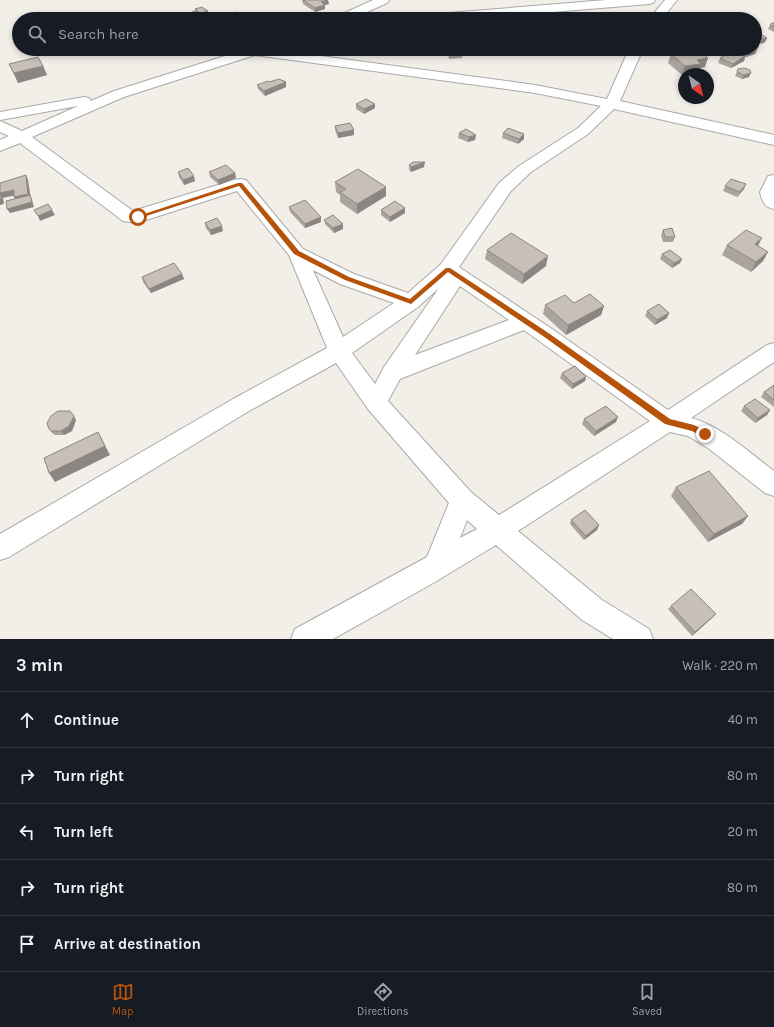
<!DOCTYPE html>
<meta charset="utf-8">
<style>
body{margin:0;font-family:Karla,sans-serif;background:#20242c;color:#f1f3f6}
.compass{position:absolute;left:678px;top:68px;width:36px;height:36px;border-radius:50%;background:#171b24;box-shadow:0 2px 6px #0003;rotate:145deg}
.stop{position:absolute;width:12px;height:12px;margin:-9px;border:3px solid #b45309;border-radius:50%;background:#fff}
.stop.end{background:#b45309;border-color:#fff;box-shadow:0 1px 4px #0008}
.list{margin:0;padding:0;list-style:none}
h2{display:flex;justify-content:space-between;align-items:center;height:52px;margin:0;padding:0 16px;font-size:17px}
h2 small{font-size:13px;font-weight:400;color:#9ea1a6}
.list li{display:grid;grid-template-columns:26px 1fr auto;gap:12px;align-items:center;box-sizing:border-box;height:56px;padding:0 16px;border-top:1px solid #363941}
.list b{display:block;font-size:15px;white-space:nowrap}
.list em{font-size:13px;font-style:normal;color:#9ea1a6}
.icon{flex:none;width:22px;height:22px;fill:none;stroke:currentColor;stroke-width:2;stroke-linecap:round;stroke-linejoin:round}
.map{position:relative;flex:none;width:774px;height:639px;overflow:hidden}
.search{position:absolute;background:#171b24;box-shadow:0 2px 6px #0003;left:12px;right:12px;top:12px;height:44px;display:flex;align-items:center;gap:10px;box-sizing:border-box;padding:0 14px;border-radius:22px;color:#9ea1a6;font-size:15px}
.sheet{height:332px;background:#171b24}
nav{display:flex;justify-content:space-around;align-items:center;box-sizing:border-box;height:56px;border-top:1px solid #363941;background:#171b24;font-size:11px;color:#9ea1a6}
nav a{display:grid;justify-items:center;gap:2px}
nav .on{color:#b45309}
.map>svg:first-child{display:block}
.lines{fill:none;stroke-linecap:round;stroke-linejoin:round}
.minor-casing{stroke:#a9a9a9;stroke-width:2}
.minor{fill:#fff;fill-rule:evenodd}
.wall{fill:#aba49e}
.shaded-wall{fill:#8b8681}
.building{fill:#c7bfb8;stroke:#8b8681}
.route{fill:#b45309}
</style>
<div class="map">
<svg width="774" height="639" viewBox="0 0 774 639">
<rect width="100%" height="100%" fill="#f2efe9"/>
<g class="lines">
<defs>
<path id="minor" d="M373,0H389L387,3L352,19H336L338,16Z
M606,0H655L653,3L649,4L468,19H418L420,16L424,15Z
M665,0H677L662,19H649Z
M247,49H269L535,85L607,99L629,49H643L620,101L774,135V145L614,109L588,134L531,172L511,191L459,267L552,329L668,410L767,345L774,343V362L691,418C720,425 750,453 774,471V496L765,493L708,448L688,436L670,432L518,531L602,600L649,629L653,639H613L582,620L496,545L435,582L333,639H291L295,629L427,557L449,503L368,409L336,363L249,411L9,557L0,560V534L233,399L327,348L289,255L237,191L143,221L137,223L123,221L20,143L0,151V140L9,136L0,132V121L22,131L78,106L0,120V112L84,97L89,98L91,101L114,91ZM255,55L535,93L601,106L578,128L519,166L499,183L441,264L408,293L354,274L303,249L246,180L240,179L234,180L133,211L32,137L124,97ZM313,270L340,284L394,303L343,337ZM460,286L509,320L415,355ZM439,288L384,367L375,384L352,353L418,307ZM524,330L650,421L499,515L471,492L388,401L400,379ZM467,520L477,529L460,538Z
M774,175V209C764,207 762,201 760,192L768,176Z"/>
</defs>
<!-- minor casing -->
<use href="#minor" class="minor-casing"/>
<!-- minor -->
<use href="#minor" class="minor"/>
</g>
<!-- wall -->
<path class="wall" d="M302,0L329,4L325,5V9L315,12L303,4Z
M195,9L208,11L209,15L201,18V19H188L187,18L186,14L195,11Z
M227,14L242,18V19H228Z
M774,23V32L768,29L770,25Z
M758,37L767,38L765,42L761,44L756,41Z
M759,46L755,54L745,57L744,61L731,68L718,63L720,58L739,53L733,51L734,49H755Z
M444,49H461L463,53L462,58L449,59L447,50H444Z
M671,54L705,67L700,68L698,73L690,74H684L682,75L668,63Z
M9,64L43,66L47,75L18,83Z
M738,69L749,77L742,79L735,76Z
M269,82H286V87L265,96L258,89L257,85Z
M356,104H375V108L364,114L356,109Z
M335,126L354,130V135L338,138L335,130Z
M459,133L475,140L468,142L458,138Z
M503,133L524,134V139L518,144L502,138Z
M409,165L424,167L411,172L409,170Z
M178,172L195,181L184,185L179,177Z
M209,172L235,173L236,178L219,185L210,177Z
M335,182L386,187V196L357,214L340,202V195L336,192Z
M725,186L744,189L737,197L723,191Z
M289,207L321,217V222L305,228L290,212Z
M381,210L405,213L390,222L381,215Z
M324,220L343,229L334,233L325,224Z
M205,223L223,231L211,235L206,228Z
M663,230L675,237L673,242H663L661,235Z
M727,245L758,246L768,252L763,261L751,272L722,255Z
M487,250L546,266L522,284L485,259Z
M662,254L682,259L680,263L672,268L660,259Z
M182,274L184,279L151,293L143,282L142,277Z
M574,303L604,306L601,315L566,335L543,314L545,305Z
M647,311L667,318L655,325L645,316Z
M562,373L586,377L585,381L572,389L560,378Z
M774,385V407L761,397L764,392Z
M744,406L770,410L767,415L755,423L741,411Z
M584,419L616,422L594,436L582,424Z
M76,420L72,431L64,435H55L52,433L49,429Z
M676,487L748,516L742,524L708,542L671,496Z
M571,520L599,525L597,530L584,540L570,524Z
M671,606L712,618L692,636L668,609Z"/>
<!-- shaded-wall -->
<path class="shaded-wall" d="M328,0L329,4L325,5V9L315,12V8L321,2Z
M208,11L209,15L201,18V19H192V18L201,16L200,13Z
M309,17V19H300Z
M767,38L765,42L761,44L763,39Z
M759,46L755,54L746,57L748,53L755,49V47Z
M745,56L744,61L731,68L733,64Z
M708,58L705,67L700,68L698,73L690,74H684V75H682L685,66L697,60Z
M43,66L47,75L18,83L14,73Z
M751,73L749,77L742,79L744,75Z
M286,82V87L265,96L264,91Z
M375,104V108L364,114V109Z
M354,130V135L338,138V133Z
M524,134V139L518,144L519,139Z
M476,135L475,140L468,142L469,137Z
M425,162L424,167L411,172V167Z
M235,173L236,178L219,185L218,180Z
M26,175L28,180L31,199L17,202L14,197Z
M194,176L195,181L184,185L183,180Z
M746,184L744,189L737,197L740,192Z
M386,187V196L357,214V204Z
M14,190L16,195L3,198L4,204L0,205V193Z
M30,195L32,200L34,207L10,213L7,209Z
M405,208V213L390,222V217Z
M52,210L55,215L40,221L38,216Z
M321,217V222L305,228V224Z
M343,224V229L334,233L333,228Z
M222,226L223,231L211,235L210,230Z
M762,238L757,248L755,244Z
M768,252L763,261L751,272L756,262Z
M548,256L546,266L522,284L524,274Z
M682,259L680,263L672,268L674,263Z
M182,274L184,279L151,293L149,289Z
M604,306L601,315L566,335L568,325Z
M669,313L667,318L655,325L657,320Z
M586,377L585,381L572,389L573,384Z
M770,410L767,415L755,423L758,418Z
M74,416L76,420L72,431L64,435L61,431Z
M618,417L616,422L594,436L596,431Z
M98,432L110,455L55,482L49,473Z
M748,516L742,524L708,542L714,534Z
M599,525L597,530L584,540L586,536Z
M716,614L712,618L692,636L695,632Z"/>
<!-- building -->
<path class="building" d="M303,0H328L321,2L325,5L315,8Z
M202,7L208,11L200,13L195,9Z
M195,11L201,16L192,18L186,14Z
M236,12L242,18L231,19L227,14Z
M305,13L309,17L299,19L295,16Z
M772,23H774V27L770,25Z
M762,35L767,38L763,39L758,37Z
M755,44L759,46L755,47Z
M447,49H461L463,53L449,54Z
M697,49L708,58L697,60L701,64L685,66L671,54Z
M740,49H757L748,53Z
M733,51L745,56L733,64L720,58Z
M38,57L43,66L14,73L9,64Z
M744,68L750,70L751,73L744,75L737,72L738,69Z
M279,79L286,82L264,91L257,85L268,81L269,82Z
M366,99L375,104L364,109L356,104Z
M350,123L354,130L338,133L335,126Z
M508,128L524,134L519,139L503,133Z
M466,129L476,135L469,137L459,133Z
M413,162H425L411,167L409,165Z
M226,165L235,173L218,180L209,172Z
M188,168L194,176L183,180L178,172Z
M358,169L386,187L357,204L340,192L346,189L335,182Z
M26,175L28,194L14,197V190L0,193L2,199H0V183Z
M731,179L746,184L740,192L725,186Z
M30,195L32,202L7,209L6,201Z
M305,200L321,217L305,224L289,207Z
M395,201L405,208L390,217L381,210Z
M48,204L52,210L38,216L34,210Z
M333,215L343,224L333,228L324,220Z
M217,218L222,226L210,230L205,223Z
M672,228L675,237H665L663,230Z
M746,230L762,238L755,244L768,252L756,262L727,245Z
M511,233L548,256L524,274L487,250Z
M670,250L682,259L674,263L662,254Z
M174,263L182,274L149,289L142,277Z
M590,294L604,306L568,325L545,305L565,295L574,303Z
M659,304L669,313L657,320L647,311Z
M575,366L586,377L573,384L562,373Z
M774,385V400L764,392Z
M755,399L770,410L758,418L744,406Z
M606,406L618,417L596,431L584,419Z
M58,411H70L74,416L69,426L61,431H52L49,429L47,423L51,416Z
M98,432L105,446L49,473L44,458Z
M709,471L748,516L714,534L676,487Z
M585,510L599,525L586,536L571,520Z
M691,589L716,614L695,632L671,606Z"/>
<!-- route -->
<path class="route" d="M238,183H242L299,251L349,277L410,299L446,268H450L547,332L670,419L694,425L708,432V437L705,438L692,431L665,424L543,336L448,272L411,304L345,280L294,254L239,186L140,218L135,217Z"/>
</svg>
<svg class="compass" viewBox="-18 -18 36 36"><path d="M0-13l5 13h-10z" fill="#e53935"/><path d="M0 13l5-13h-10z" fill="#9ea1a6"/></svg>
<div class="stop" style="left:138px;top:217px"></div>
<div class="stop end" style="left:705px;top:434px"></div>
<div class="search"><svg class="icon" aria-label="search" viewBox="0 0 24 24"><circle cx="10" cy="10" r="6"/><path d="M15 15l6 6"/></svg>Search here</div>
</div>
<section class="sheet">
<h2>3 min<small>Walk · 220 m</small></h2>
<ul class="list">
<li><svg class="icon" aria-label="ahead" viewBox="0 0 24 24"><path d="M12 20V5M6 11l6-6 6 6"/></svg><div><b>Continue</b></div><em>40 m</em></li>
<li><svg class="icon" aria-label="right" viewBox="0 0 24 24"><path d="M7 20v-9h11M14 6l5 5-5 5"/></svg><div><b>Turn right</b></div><em>80 m</em></li>
<li><svg class="icon" aria-label="left" viewBox="0 0 24 24"><path d="M17 20v-9H6M10 6l-5 5 5 5"/></svg><div><b>Turn left</b></div><em>20 m</em></li>
<li><svg class="icon" aria-label="right" viewBox="0 0 24 24"><path d="M7 20v-9h11M14 6l5 5-5 5"/></svg><div><b>Turn right</b></div><em>80 m</em></li>
<li><svg class="icon" aria-label="arrive" viewBox="0 0 24 24"><path d="M6 21V4h12l-3 4 3 4H6"/></svg><div><b>Arrive at destination</b></div></li>
</ul>
</section>
<nav>
<a class="on"><svg class="icon" aria-label="map" viewBox="0 0 24 24"><path d="M3 6l6-2 6 2 6-2v14l-6 2-6-2-6 2zM9 4v14M15 6v14"/></svg>Map</a>
<a><svg class="icon" aria-label="directions" viewBox="0 0 24 24"><path d="M12 3l9 9-9 9-9-9zM9 14v-3h6M13 9l2 2-2 2"/></svg>Directions</a>
<a><svg class="icon" aria-label="saved" viewBox="0 0 24 24"><path d="M7 4h10v16l-5-4-5 4z"/></svg>Saved</a>
</nav>
